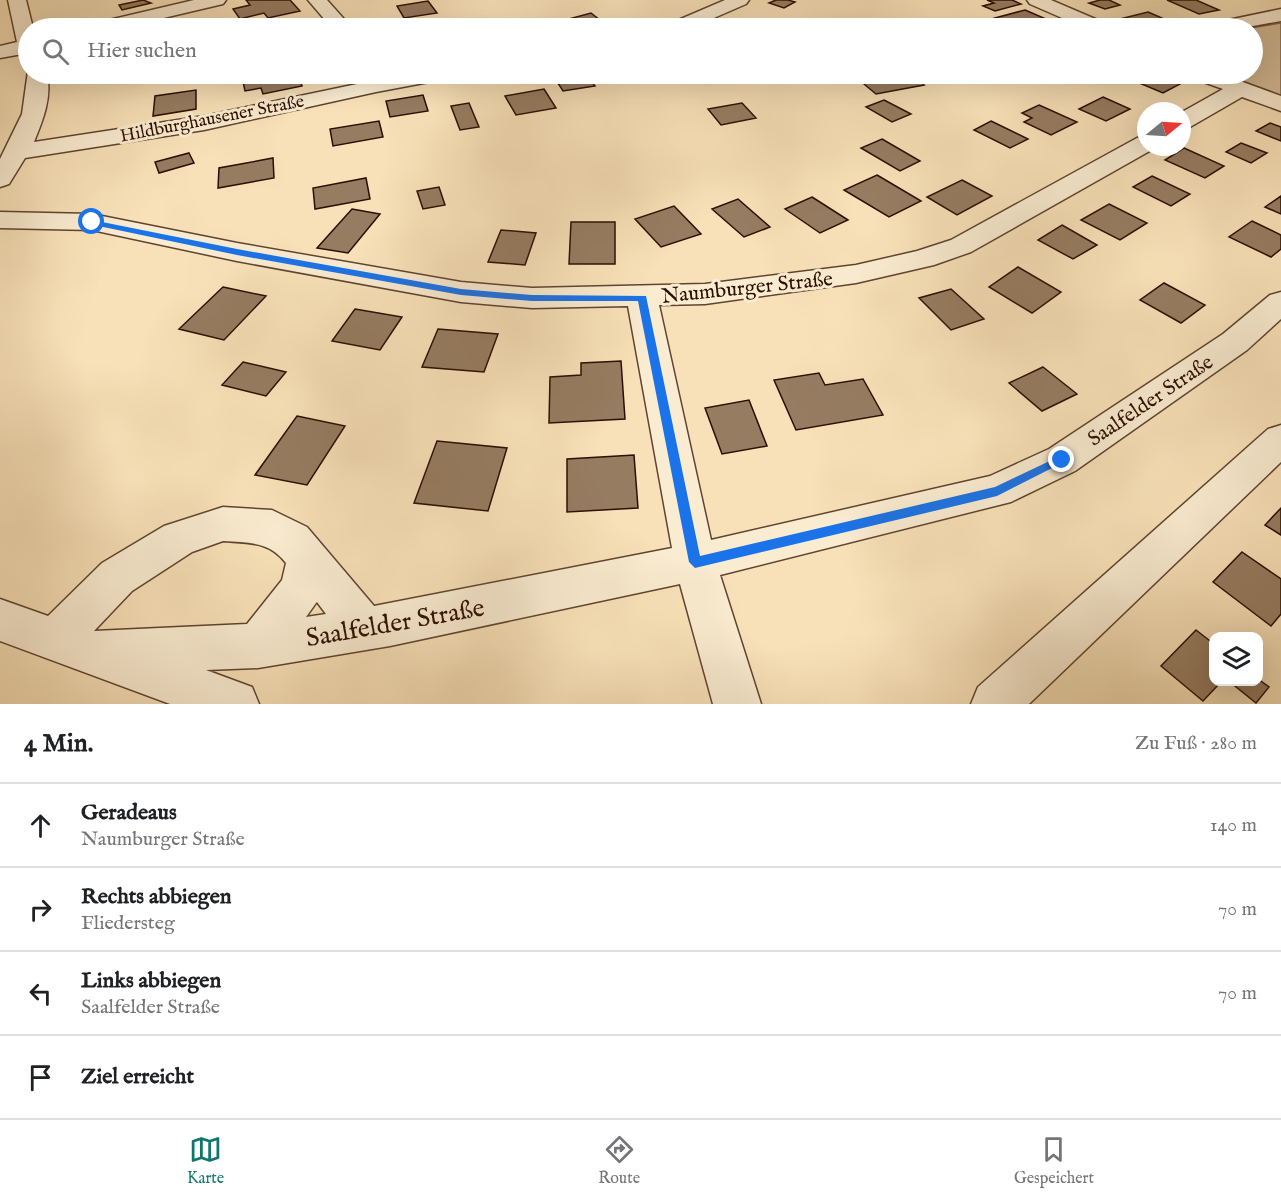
<!DOCTYPE html>
<html lang="de">
<meta charset="utf-8">
<style>
body{margin:0;font-family:"IM FELL English",serif;background:#f2f2f2;color:#202124}
.controls{position:absolute;right:18px;bottom:18px;display:grid;overflow:hidden;border-radius:12px;box-shadow:0 6px 24px #0002}
.controls button{width:54px;height:54px;display:grid;place-items:center;padding:0;border:0;border-bottom:2px solid #e0e0e0;background:#fff;color:#202124;font:30px sans-serif}
.compass{position:absolute;left:1137px;top:102px;width:54px;height:54px;border-radius:50%;background:#fff;box-shadow:0 6px 24px #0002;rotate:72deg}
.stop{position:absolute;width:18px;height:18px;margin:-14px;border:4px solid #1a73e8;border-radius:50%;background:#fff}
.stop.end{background:#1a73e8;border-color:#fff;box-shadow:0 2px 6px #0008}
.list{margin:0;padding:0;list-style:none}
h2{display:flex;justify-content:space-between;align-items:center;height:78px;margin:0;padding:0 24px;font-size:26px}
h2 small{font-size:20px;font-weight:400;color:#757577}
.list li{display:grid;grid-template-columns:39px 1fr auto;gap:18px;align-items:center;box-sizing:border-box;height:84px;padding:0 24px;border-top:2px solid #e0e0e0}
.list b{display:block;font-size:22px;white-space:nowrap}
.list p{margin:0;font-size:20px;white-space:nowrap;color:#757577}
.list em{font-size:20px;font-style:normal;color:#757577}
.icon{flex:none;width:33px;height:33px;fill:none;stroke:currentColor;stroke-width:2;stroke-linecap:round;stroke-linejoin:round}
.map{position:relative;flex:none;width:1281px;height:704px;overflow:hidden}
.search{position:absolute;background:#fff;box-shadow:0 6px 24px #0002;left:18px;right:18px;top:18px;height:66px;display:flex;align-items:center;gap:15px;box-sizing:border-box;padding:0 21px;border-radius:33px;color:#757577;font-size:22px}
.sheet{height:414px;background:#fff}
nav{display:flex;justify-content:space-around;align-items:center;box-sizing:border-box;height:84px;border-top:2px solid #e0e0e0;background:#fff;font-size:16px;color:#757577}
nav a{display:grid;justify-items:center;gap:3px}
nav .on{color:#0f766e}
.map>svg:first-child{display:block}
.green{fill:#d5bd99;stroke:#80664e;stroke-width:1.5}
.building{fill:#967c61;stroke:#2c0f02;stroke-width:1.5}
.lines{fill:none;stroke-linecap:round;stroke-linejoin:round}
.minor-casing{stroke:#5f4430;stroke-width:3}
.minor{fill:#faecd1;fill-rule:evenodd}
.route{fill:#1a73e8}
.labels{text-anchor:middle;stroke-width:6;stroke-linejoin:round;paint-order:stroke}
.far-street-label{font-size:18px;fill:#2c0f02;stroke:#faecd1}
.street-label{font-size:21px;fill:#2c0f02;stroke:#faecd1}
.near-street-label{font-size:26px;fill:#2c0f02;stroke:#faecd1}
</style>
<div class="map">
<svg width="1281" height="704" viewBox="0 0 1281 704">
<rect width="100%" height="100%" fill="#f8e1b8"/>
<filter id="stains"><feTurbulence type="fractalNoise" baseFrequency=".00333" numOctaves="4"/><feColorMatrix values="0 0 0 0 .2 0 0 0 0 .09 0 0 0 0 .02 0 0 0 .5 -.17"/></filter>
<radialGradient id="worn" r=".72"><stop offset=".6" stop-color="#630" stop-opacity="0"/><stop offset="1" stop-color="#630" stop-opacity=".3"/></radialGradient>
<!-- green -->
<path class="green" d="M1281,23V98L1216,74H1252L1251,28Z"/>
<!-- building -->
<path class="building" d="M143,0L151,3L122,10L119,5Z
M246,0H290L300,11L268,18L264,13L240,19L233,9L250,5Z
M776,0H788L795,2L784,8L769,3Z
M987,0H1012L1021,4L995,11L983,6L994,3Z
M1100,0H1109L1120,5L1105,9L1089,3Z
M1167,0H1196L1219,10L1199,14Z
M428,1L437,13L404,18L397,6Z
M1025,10L1053,22L1031,28H1017L995,18Z
M1148,12L1171,22L1140,28L1120,19Z
M591,13L605,24L577,28L565,20Z
M805,19L816,28H780L775,24Z
M183,20L188,28H158L157,25Z
M264,74H318L319,76L300,80L302,86L263,94L261,88L245,91L242,77Z
M552,74H586L595,86L563,91Z
M852,74H910L924,85L876,94Z
M1157,74L1182,83L1163,93L1137,82Z
M544,89L556,108L516,115L505,96Z
M196,90V109L153,116L155,96Z
M423,95L428,111L390,117L386,101Z
M1103,97L1130,109L1106,121L1079,109Z
M884,100L911,114L892,122L866,107Z
M469,103L479,127L460,130L451,106Z
M742,103L756,118L721,125L708,109Z
M1039,105L1077,122L1051,135L1024,122L1032,118L1022,113Z
M379,121L383,137L333,146L330,129Z
M991,121L1028,139L1010,148L974,130Z
M1270,123L1281,127V141L1256,131Z
M882,139L920,161L900,171L861,148Z
M1241,143L1267,153L1251,163L1226,152Z
M1184,148L1224,166L1205,178L1165,160Z
M189,153L194,163L159,173L155,162Z
M273,158L274,178L218,188L219,168Z
M877,175L921,201L889,217L844,190Z
M1152,176L1190,194L1171,206L1133,187Z
M366,178L370,199L315,209L313,188Z
M962,180L992,196L957,215L927,197Z
M439,187L445,205L423,209L417,191Z
M1281,196V214L1265,207Z
M812,197L848,220L820,233L785,209Z
M738,199L770,227L744,237L712,209Z
M1109,204L1147,223L1120,240L1081,220Z
M674,206L701,234L661,247L635,219Z
M352,209L380,214L348,253L317,248Z
M1252,221L1281,235V249L1271,257L1229,237Z
M571,222H615V264H569Z
M1062,225L1097,245L1073,259L1038,240Z
M501,230L536,233L525,265L488,262Z
M1018,267L1061,292L1032,313L989,287Z
M1164,283L1205,305L1181,323L1140,300Z
M223,287L266,296L224,340L179,329Z
M951,289L984,319L951,330L919,298Z
M355,309L402,317L380,350L332,341Z
M438,329L498,334L484,372L422,367Z
M621,361L625,419L549,423L550,377L581,375V363Z
M243,362L286,372L266,396L222,385Z
M1043,367L1077,394L1042,411L1009,383Z
M819,373L825,385L863,379L883,415L796,430L774,380Z
M749,400L767,446L722,454L705,408Z
M297,416L345,426L307,485L255,475Z
M437,441L507,448L488,511L414,503Z
M634,455L638,508L567,512V459Z
M1281,508V535L1265,525Z
M1242,552L1281,579V614L1271,626L1213,582Z
M1196,630L1214,644V682H1221L1203,701L1161,666Z
M1258,679L1269,687L1256,703L1230,682H1258Z"/>
<g class="lines">
<defs>
<path id="minor" d="M8,0H26L33,28H28V53L0,58V46L17,42Z
M194,0H226L223,4L121,28H89L92,24Z
M308,0H327L352,28H332Z
M725,0H749L746,4L691,28H666L669,24Z
M1027,0H1051L1107,24L1110,28H1085L1030,4Z
M1281,9V21L1242,28H1206L1209,24Z
M28,71V74H47C52,98 43,120 34,142L204,116L405,74H451L448,79L440,80L376,92L204,130L25,158L9,184L0,187V159L22,114Z
M747,74H769L770,75L767,80C758,82 753,82 747,74Z
M1193,74H1221L1281,96V111L1242,97L1190,127L1182,129V112L1223,89L1195,79Z
M1146,136V147L1155,148L971,252L934,265L856,283L705,304L659,305L711,540L990,476L1049,449L1223,334L1270,295L1281,292V319L1247,350L1075,471L1011,502L720,575L761,704H713L680,584L390,646L258,668L206,670L252,687L259,704H170L0,641V599L48,616L102,563L164,526L223,507L272,510L307,527L374,606L672,548L628,306L532,308L461,302L237,261L92,230L0,228V212L92,214L237,243L461,282L532,288L705,284L856,265L917,251L951,240L1137,138ZM223,541C249,543 269,541 286,563L282,580L247,624L94,631L132,591L192,552ZM317,602L326,614L306,617L316,603Z
M1281,425V462L1029,704H971L978,687L1268,429Z"/>
</defs>
<!-- minor casing -->
<use href="#minor" class="minor-casing"/>
<!-- minor -->
<use href="#minor" class="minor"/>
</g>
<!-- route -->
<path class="route" d="M92,220L237,249L461,289L532,295L646,296L700,556L995,487L1058,457H1066L1068,460L997,496L695,568L689,562L638,301H532L461,295L237,255L89,224Z"/>
<g class="labels">
<!-- far-street labels -->
<g class="far-street-label">
<text transform="translate(212 118) rotate(-11)" y="6">Hildburghausener Straße</text>
</g>
<!-- street labels -->
<g class="street-label">
<text transform="translate(747 287) rotate(-6)" y="7">Naumburger Straße</text>
<text transform="translate(1150 400) rotate(-34)" y="7">Saalfelder Straße</text>
</g>
<!-- near-street labels -->
<g class="near-street-label">
<text transform="translate(395 622) rotate(-10)" y="9">Saalfelder Straße</text>
</g>
</g>
<rect width="100%" height="100%" filter="url(#stains)"/>
<rect width="100%" height="100%" fill="url(#worn)"/>
</svg>
<div class="controls">
<button><svg class="icon" aria-label="layers" viewBox="0 0 24 24"><path d="M12 4l9 5-9 5-9-5zM3 14l9 5 9-5"/></svg></button>
</div>
<svg class="compass" viewBox="-18 -18 36 36"><path d="M0-13l5 13h-10z" fill="#e53935"/><path d="M0 13l5-13h-10z" fill="#757577"/></svg>
<div class="stop" style="left:92px;top:222px"></div>
<div class="stop end" style="left:1062px;top:460px"></div>
<div class="search"><svg class="icon" aria-label="search" viewBox="0 0 24 24"><circle cx="10" cy="10" r="6"/><path d="M15 15l6 6"/></svg>Hier suchen</div>
</div>
<section class="sheet">
<h2>4 Min.<small>Zu Fuß · 280 m</small></h2>
<ul class="list">
<li><svg class="icon" aria-label="ahead" viewBox="0 0 24 24"><path d="M12 20V5M6 11l6-6 6 6"/></svg><div><b>Geradeaus</b><p>Naumburger Straße</p></div><em>140 m</em></li>
<li><svg class="icon" aria-label="right" viewBox="0 0 24 24"><path d="M7 20v-9h11M14 6l5 5-5 5"/></svg><div><b>Rechts abbiegen</b><p>Fliedersteg</p></div><em>70 m</em></li>
<li><svg class="icon" aria-label="left" viewBox="0 0 24 24"><path d="M17 20v-9H6M10 6l-5 5 5 5"/></svg><div><b>Links abbiegen</b><p>Saalfelder Straße</p></div><em>70 m</em></li>
<li><svg class="icon" aria-label="arrive" viewBox="0 0 24 24"><path d="M6 21V4h12l-3 4 3 4H6"/></svg><div><b>Ziel erreicht</b></div></li>
</ul>
</section>
<nav>
<a class="on"><svg class="icon" aria-label="map" viewBox="0 0 24 24"><path d="M3 6l6-2 6 2 6-2v14l-6 2-6-2-6 2zM9 4v14M15 6v14"/></svg>Karte</a>
<a><svg class="icon" aria-label="directions" viewBox="0 0 24 24"><path d="M12 3l9 9-9 9-9-9zM9 14v-3h6M13 9l2 2-2 2"/></svg>Route</a>
<a><svg class="icon" aria-label="saved" viewBox="0 0 24 24"><path d="M7 4h10v16l-5-4-5 4z"/></svg>Gespeichert</a>
</nav>
